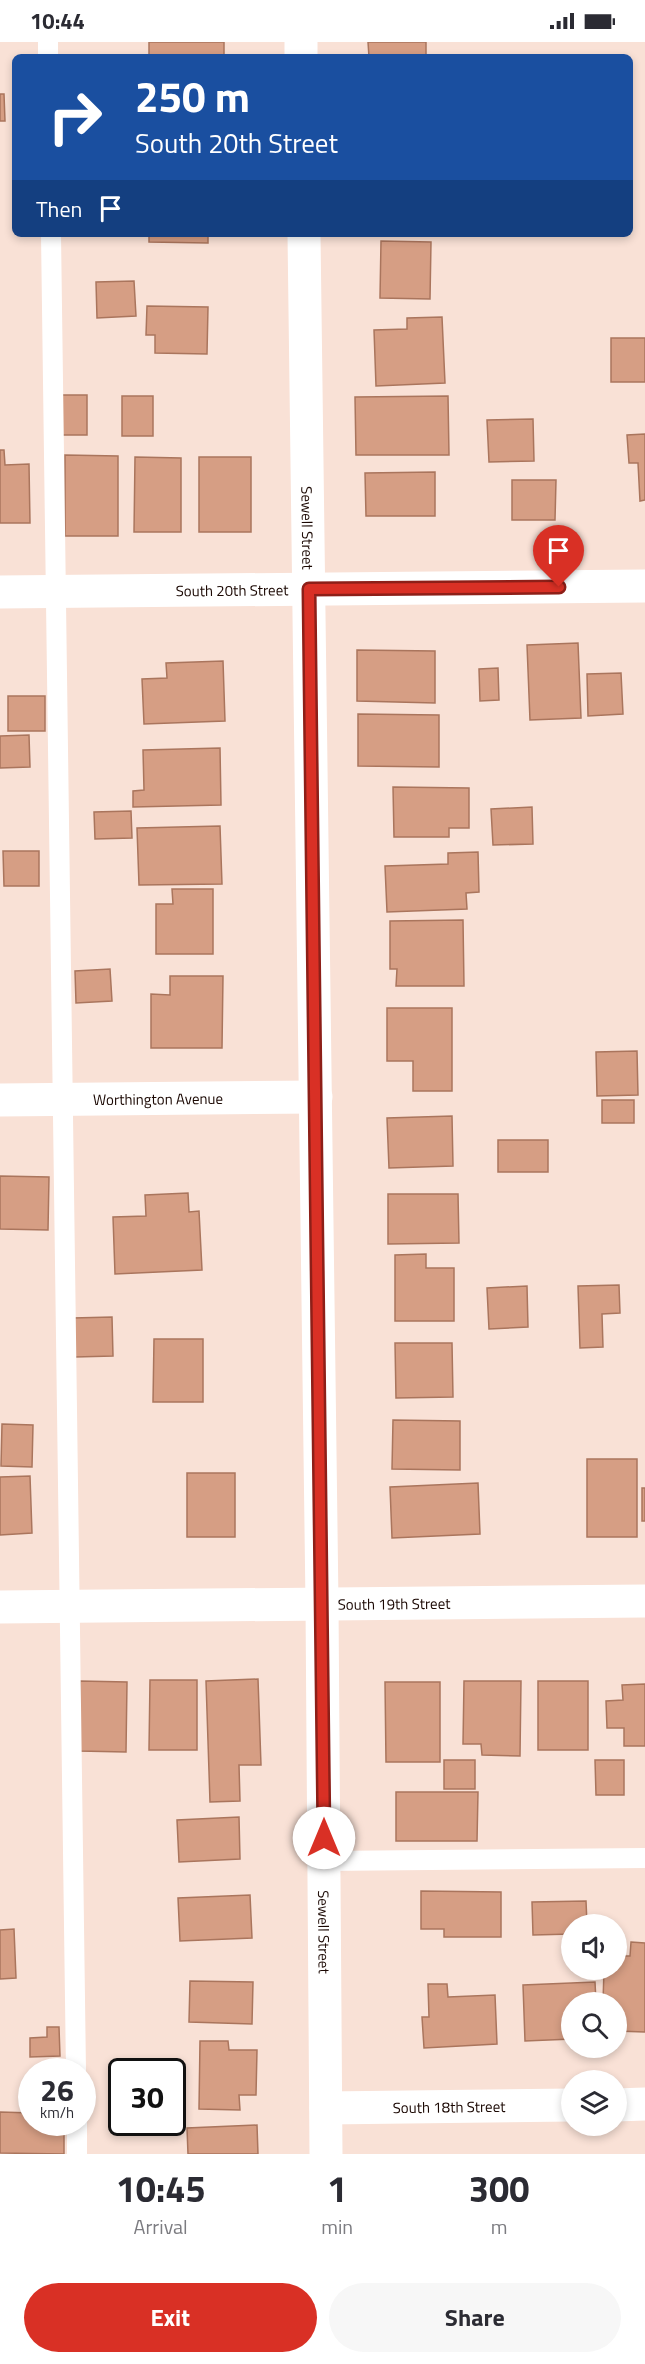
<!DOCTYPE html>
<html lang="en">
<head>
<meta charset="utf-8">
<style>
	:root { --surface:#fff; --page:#f7f7f7; --text:#2b2b33; --muted:#7c7c81; --accent:#d93025 }
	body { margin:0; font-family:"Titillium Web",sans-serif; background:var(--page); color:var(--text); height:100vh; display:flex; flex-direction:column; font-size:22px; white-space:nowrap }
	* { box-sizing:border-box; margin:0 }
	p { font-size:20px; color:var(--muted) }
	.icon { flex:none; width:33px; height:33px; fill:none; stroke:currentColor; stroke-width:2; stroke-linecap:round; stroke-linejoin:round }
	.map { position:relative; height:2112px; overflow:hidden }
	.side { display:flex; flex-direction:column; background:var(--surface); flex:1 }
	.side>* { flex:none }
	.guide { position:absolute; left:12px; top:12px; width:621px; height:183px; border-radius:9px; box-shadow:0 3px 9px #0003; background:#1a4fa0; color:#fff; overflow:hidden }
	.buttons { position:absolute; left:561px; top:1872px; display:grid; gap:12px }
	.buttons a { display:grid; place-items:center; width:66px; height:66px; border-radius:50%; background:var(--surface); box-shadow:0 3px 9px #0003; font-size:30px }
	.speed { position:absolute; left:18px; top:2016px; display:flex; gap:12px; font-size:30px; font-weight:700; text-align:center }
	.speed>* { display:grid; place-content:center; width:78px; height:78px; border-radius:50%; background:var(--surface); box-shadow:0 3px 9px #0003; line-height:1 }
	.speed small { font-size:15px; font-weight:400 }
	.speed .limit { border:3px solid #111; border-radius:9px; background:#fff; color:#111 }
	.pin { position:absolute; display:grid; place-items:center; width:51px; height:51px; color:#fff; margin:-62px -26px; border-radius:50% 50% 50% 0; rotate:-45deg; box-shadow:0 0 6px #0007 }
	.pin .icon { rotate:45deg }
	.me { position:absolute; width:66px; margin:-33px; rotate:0deg; stroke-linejoin:round; filter:drop-shadow(0 0 4px #0008) }
	.turn { display:flex; align-items:center; gap:21px; height:126px; padding:0 24px; font-size:27px }
	.turn .icon { width:78px; height:78px; stroke-width:2.5 }
	.turn b { display:block; font-size:42px; line-height:51px }
	.then { display:flex; align-items:center; height:57px; padding:0 24px; background:#0003; gap:12px; font-size:22px }
	.eta { display:flex; justify-content:space-evenly; align-items:center; height:102px; text-align:center }
	.eta b { font-size:36px; font-weight:700; line-height:42px }
	.action { display:flex; gap:12px; margin-top:auto; padding:12px 24px }
	.action a { flex:1; height:69px; border-radius:36px; background:var(--accent); color:#fff; font-size:24px; font-weight:700; line-height:69px; text-align:center }
	.action a+a { background:var(--page); color:var(--text) }
	.status { display:flex; justify-content:space-between; align-items:center; height:42px; padding:0 30px; background:var(--surface); direction:ltr }
	.status svg { height:16px; fill:currentColor }
	.map>svg:first-child { display:block }
	.building { fill:#d69e84; stroke:#aa755d; stroke-width:1.5 }
	.lines { fill:none; stroke-linecap:round; stroke-linejoin:round }
	.lane { stroke:#fff; stroke-width:20 }
	.street { stroke:#fff; stroke-width:33 }
	.route-casing { stroke:#8d1f18; stroke-width:15 }
	.route { stroke:#d93025; stroke-width:10 }
	.labels { text-anchor:middle; dominant-baseline:central; stroke-width:5; stroke-linejoin:round; paint-order:stroke }
	.street-label { font-size:15px; fill:#1a0702; stroke:#fff }
</style>
</head>
<body>
<div class="status"><b>10:44</b><svg viewBox="0 0 49 12"><path d="M0 12V9h3v3zM5 12V6h3v6zM10 12V3h3v9zM15 12V0h3v12zM26 1h20v11H26zM47 4h2v5h-2z"/></svg></div>
<div class="map">
<svg width="645" height="2112" viewBox="0 0 645 2112">
	<rect width="100%" height="100%" fill="#f9e1d6"/>
	<!-- building -->
	<path class="building" d="M149,0h75v15h-75z
		M368,0h58v15h-57z
		M0,52h4l1,27h-5z
		M149,192h59v9l-59,-1z
		M381,199l50,1 -1,57 -50,-1z
		M134,239l2,35 -39,2 -1,-36z
		M147,264l61,1 -1,47 -52,-1v-18h-9z
		M442,275l3,66 -69,3 -2,-56 33,-1v-11z
		M611,296h34v44h-34z
		M61,353h26v40h-26z
		M122,354h31v40h-31z
		M448,354l1,59h-93l-1,-58z
		M533,377l1,42 -45,1 -2,-42z
		M645,392v66l-5,1 -2,-38h-9l-2,-28z
		M0,408h4l1,15 24,-1 1,59h-30z
		M65,413l53,1v80h-53z
		M135,415l46,1v74h-47z
		M199,415h52v75h-52z
		M435,430v44h-69l-1,-43z
		M512,438h44l-1,40h-43z
		M578,601l3,75 -51,2 -3,-75z
		M357,608l78,1v52l-78,-2z
		M223,619l2,60 -81,3 -2,-45 25,-1 -1,-15z
		M498,626l1,32 -19,1 -1,-32z
		M621,631l2,41 -35,2 -1,-42z
		M8,654h37v35h-37z
		M358,672l81,1v52l-81,-1z
		M29,693l1,32 -30,1v-32z
		M220,706l1,57 -88,2v-16l11,-1 -1,-40z
		M393,745l76,1v40h-20v9h-55z
		M532,765l1,37 -40,1 -2,-36z
		M131,769l1,27 -37,1 -1,-27z
		M220,784l2,58 -83,1 -2,-57z
		M3,809h36v35h-35z
		M478,810l1,40 -13,1 1,16 -80,3 -2,-46 63,-2v-11z
		M172,847h41v65h-57v-50h17z
		M463,878l1,66h-68l1,-17h-7v-48z
		M110,927l2,32 -36,2 -1,-32z
		M170,934h53l-1,72h-71v-54l19,1z
		M387,966h65v83h-39v-30h-26z
		M637,1009l1,44 -41,1 -1,-44z
		M602,1058h32v23h-32z
		M452,1074l1,50 -64,2 -2,-50z
		M498,1098h50v32h-50z
		M0,1134l49,1 -1,53 -48,-1z
		M188,1151l1,19 10,-1 3,59 -87,4 -2,-57 33,-1 -1,-21z
		M388,1152h70l1,49 -71,1z
		M426,1212v14h28v53h-59v-66z
		M619,1243l1,28 -18,1 1,33 -23,1 -2,-62z
		M527,1244l1,41 -39,2 -2,-41z
		M112,1275l1,39 -38,1 -2,-39z
		M154,1297h49v63h-50z
		M395,1301h57l1,54 -57,1z
		M393,1378l67,1v49l-68,-1z
		M2,1382l31,1 -1,42 -31,-1z
		M587,1417h50v78h-50z
		M187,1431h48v64h-48z
		M30,1434l2,57 -32,2v-58z
		M478,1441l2,51 -88,4 -2,-51z
		M642,1446h3v33h-3z
		M258,1637l3,86h-22l1,36 -30,1 -4,-121z
		M150,1638h47v70h-48z
		M80,1639l47,1 -1,70 -47,-1z
		M464,1639h57l-1,75 -38,-1 -1,-11h-18z
		M538,1639h50v69h-50z
		M385,1640h55v80h-54z
		M645,1642v62h-21v-18h-17l-1,-27 17,-1 -1,-15z
		M444,1718h31v29h-31z
		M595,1718h29v35h-28z
		M396,1750h82l-1,49h-81z
		M239,1775l1,42 -61,3 -2,-42z
		M421,1849l80,1v45h-57v-8h-23z
		M250,1853l2,43 -72,3 -2,-43z
		M586,1859l1,23h-15v10l-39,1 -1,-33z
		M14,1887l2,49 -16,1v-49z
		M631,1900l14,1v89l-29,-1v-29h-13l1,-32h12v-14h14z
		M190,1939l63,1 -1,42 -63,-2z
		M595,1940l1,20h-24v37l-47,2 -2,-56z
		M428,1942h19l1,13 47,-2 2,49 -73,4 -2,-31h7z
		M47,1985h12l1,29 -30,1v-19l17,-1z
		M200,1999h28l1,9h28l-1,45h-17l1,15 -41,-1z
		M0,2070l32,1v9h32v32l-64,-1z
		M257,2083l1,29h-70l-1,-26z"/>
	<g class="lines">
		<!-- lane -->
		<path class="lane" d="M48,0v15
			M51,192c11,612 16,1225 25,1838
			M324,1819l321,-3
			M77,2080v32"/>
		<!-- street -->
		<g class="street">
			<path d="M301,0v15"/>
			<path id="s1" d="M304,192l18,1370 4,550"/>
			<path id="s2" d="M0,550l645,-6"/>
			<path id="s3" d="M0,1058l316,-3"/>
			<path id="s4" d="M0,1565l645,-6"/>
			<path d="M616,2063l29,-1"/>
			<path id="s5" d="M326,2066l246,-3"/>
		</g>
	</g>
	<g class="lines">
		<!-- route casing -->
		<g class="route-casing">
			<path id="route" d="M324,1796l-15,-1249 250,-2"/>
		</g>
		<!-- route -->
		<use href="#route" class="route"/>
	</g>
	<g class="labels">
		<!-- street labels -->
		<g class="street-label">
			<text stroke="none"><textPath href="#s1" startOffset="294">Sewell Street</textPath></text>
			<text stroke="none"><textPath href="#s2" startOffset="232">South 20th Street</textPath></text>
			<text stroke="none"><textPath href="#s3" startOffset="158">Worthington Avenue</textPath></text>
			<text stroke="none"><textPath href="#s4" startOffset="394">South 19th Street</textPath></text>
			<text stroke="none"><textPath href="#s1" startOffset="1698">Sewell Street</textPath></text>
			<text stroke="none"><textPath href="#s5" startOffset="123">South 18th Street</textPath></text>
		</g>
	</g>
</svg>
<div class="buttons">
<a><svg class="icon" aria-label="sound" viewBox="0 0 24 24"><path d="M4 9h4l5-4v14l-5-4H4zM17 9q2 3 0 6"/></svg></a>
<a><svg class="icon" aria-label="search" viewBox="0 0 24 24"><circle cx="10" cy="10" r="6"/><path d="M15 15l6 6"/></svg></a>
<a><svg class="icon" aria-label="layers" viewBox="0 0 24 24"><path d="M12 4l9 5-9 5-9-5zM3 14l9 5 9-5"/></svg></a>
</div>
<div class="speed"><div>26<small>km/h</small></div><div class="limit">30</div></div>
<div class="pin" style="left:559px;top:545px;background:#d93025"><svg class="icon" aria-label="arrive" viewBox="0 0 24 24"><path d="M6 21V4h12l-3 4 3 4H6"/></svg></div>
<svg class="me" style="left:324px;top:1796px" viewBox="-20 -20 40 40"><circle r="19" fill="#fff"/><path d="M0-13L10 11 0 6-10 11z" fill="#d93025"/></svg>
<div class="guide">
<div class="turn"><svg class="icon" aria-label="right" viewBox="0 0 24 24"><path d="M7 20v-9h11M14 6l5 5-5 5"/></svg><div><b>250 m</b>South 20th Street</div></div>
<div class="then">Then<svg class="icon" aria-label="arrive" viewBox="0 0 24 24"><path d="M6 21V4h12l-3 4 3 4H6"/></svg></div>
</div>
</div>
<section class="side">
<div class="eta">
<div><b>10:45</b><p>Arrival</p></div>
<div><b>1</b><p>min</p></div>
<div><b>300</b><p>m</p></div>
</div>
<div class="action"><a>Exit</a><a>Share</a></div>
</section>
</body>
</html>
